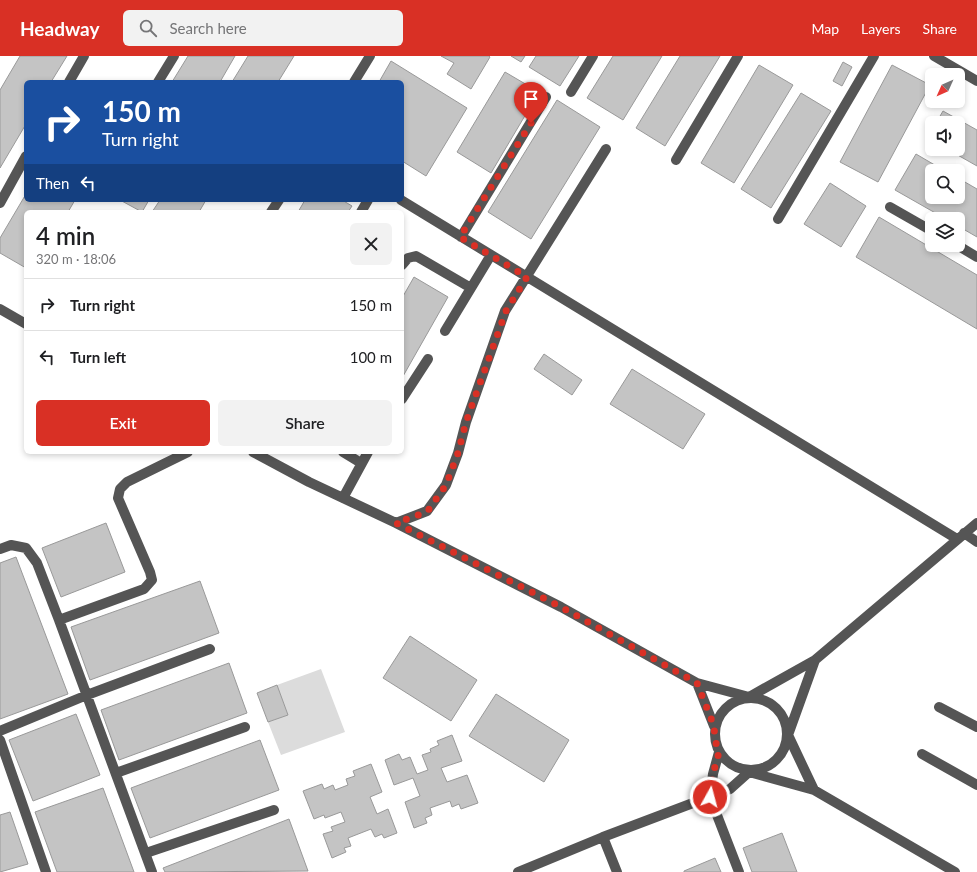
<!DOCTYPE html>
<html lang="en">
<head>
<meta charset="utf-8">
<style>
	:root { --surface:#fff; --page:#f2f2f2; --text:#202124; --muted:#757577; --line:#e0e0e0; --accent:#d93025 }
	body { margin:0; font-family:Lato,sans-serif; background:var(--page); color:var(--text); height:100vh; display:flex; flex-direction:column; font-size:15px; white-space:nowrap }
	* { box-sizing:border-box; margin:0 }
	p { font-size:13px; color:var(--muted) }
	.icon { flex:none; width:22px; height:22px; fill:none; stroke:currentColor; stroke-width:2; stroke-linecap:round; stroke-linejoin:round }
	.map { position:relative; flex:1; overflow:hidden }
	.sheet { position:absolute; left:24px; top:154px; width:380px; height:244px; display:flex; flex-direction:column; background:var(--surface); border-radius:6px; box-shadow:0 2px 6px #0003 }
	.sheet>* { flex:none }
	.banner { position:absolute; left:24px; top:24px; width:380px; height:122px; border-radius:6px; box-shadow:0 2px 6px #0003; background:#1a4fa0; color:#fff; overflow:hidden }
	.needle { width:26px; rotate:225deg }
	.fabs { position:absolute; left:925px; top:12px; display:grid; gap:8px }
	.fabs a { display:grid; place-items:center; width:40px; height:40px; border-radius:6px; background:var(--surface); box-shadow:0 2px 6px #0003; font-size:20px }
	.pin { position:absolute; display:grid; place-items:center; width:34px; height:34px; color:#fff; margin:-41px -17px; border-radius:50% 50% 50% 0; rotate:-45deg; box-shadow:0 0 4px #0007 }
	.pin .icon { rotate:45deg }
	.me { position:absolute; width:44px; margin:-22px; rotate:7deg; stroke-linejoin:round; filter:drop-shadow(0 0 3px #0008) }
	.turn { display:flex; align-items:center; gap:14px; height:84px; padding:0 12px; font-size:18px }
	.turn .icon { width:52px; height:52px; stroke-width:2.5 }
	.turn b { display:block; font-size:28px; line-height:34px }
	.then { display:flex; align-items:center; height:38px; padding:0 12px; background:#0003; gap:8px; font-size:15px }
	.round { display:grid; place-items:center; flex:none; width:42px; height:42px; border-radius:6px; background:var(--page) }
	.head { display:flex; align-items:center; justify-content:space-between; height:68px; padding:0 12px }
	h1 { font-size:24px; font-weight:600; line-height:30px }
	.primary-button { display:flex; gap:8px; margin-top:auto; padding:8px 12px }
	.primary-button a { flex:1; height:46px; border-radius:6px; background:var(--accent); color:#fff; font-size:16px; font-weight:600; line-height:46px; text-align:center }
	.primary-button a+a { background:var(--page); color:var(--text) }
	ul { padding:0; list-style:none }
	li { display:flex; align-items:center; gap:12px; height:52px; padding:0 12px; border-top:1px solid var(--line) }
	li div { flex:1 }
	li b { display:block; font-size:15px }
	li em { font-style:normal }
	header { display:flex; align-items:center; gap:24px; box-sizing:border-box; height:56px; padding:0 20px; background:var(--accent); color:#fff }
	header strong { font-size:19px }
	nav { display:flex; gap:22px; margin-inline-start:auto; font-size:14px }
	.search { width:280px; height:36px; background:var(--page); display:flex; align-items:center; gap:10px; box-sizing:border-box; padding:0 14px; border-radius:6px; color:var(--muted); font-size:15px }
	.map>svg:first-child { display:block }
	.green { fill:#dcdcdc }
	.building { fill:#c4c4c4; stroke:#999 }
	.lines { fill:none; stroke-linecap:round; stroke-linejoin:round }
	.minor { stroke:#555; stroke-width:10 }
	.route { stroke:#d93025; stroke-width:7; stroke-dasharray:0 12.6 }
</style>
</head>
<body>
<header>
<strong>Headway</strong>
<div class="search"><svg class="icon" aria-label="search" viewBox="0 0 24 24"><circle cx="10" cy="10" r="6"/><path d="M15 15l6 6"/></svg>Search here</div>
<nav><a>Map</a><a>Layers</a><a>Share</a></nav>
</header>
<div class="map">
<svg width="977" height="816" viewBox="0 0 977 816">
	<rect width="100%" height="100%" fill="#fff"/>
	<!-- green -->
	<path class="green" d="M321,613l24,63 -64,23 -13,-33 20,-7 -11,-30z"/>
	<!-- building -->
	<path class="building" d="M20,0h47l-16,26h-25v42l-26,44v-78z
		M188,0h47l-15,26h-48z
		M248,0h46l-16,26h-46z
		M441,0h48l1,1 -19,32 -24,-15 7,-11z
		M511,0h14l-4,6z
		M536,0h43l-19,30 -31,-19z
		M613,0h49l-39,64 -36,-22z
		M680,0h40l-55,90 -29,-18z
		M391,5l76,47 -41,68 -24,-15v-79h-23z
		M843,6l9,5 -10,19 -9,-5z
		M759,9l34,20 -59,98 -33,-20z
		M892,9l38,20 -52,97 -38,-20z
		M505,16l34,20 -48,81 -34,-21z
		M801,37l30,18 -60,97 -30,-19z
		M557,44l43,27 -69,112 -43,-27z
		M943,55l34,19v36l-30,-17h11v-26h-22z
		M916,98l29,17h-13v26h26v-19l19,11v48l-19,-11v-7h-12l-51,-29z
		M830,127l36,23 -25,41 -37,-23z
		M26,138v6h49l-7,12h-42v56l-26,-15v-15z
		M120,144h29l-7,12z
		M160,144h46l-7,12h-47z
		M305,144h37l10,6 -4,6h-50z
		M879,161l98,58v54l-121,-72z
		M414,221l34,20 -46,81v-80z
		M544,298l38,26 -10,15 -38,-26z
		M632,313l73,45 -22,35 -73,-45z
		M106,467l19,49 -64,25 -19,-49z
		M16,501l52,137 -68,25v-156z
		M200,525l19,52 -129,47 -19,-53z
		M410,580l67,44 -26,41 -68,-43z
		M229,607l18,50 -128,47 -18,-50z
		M277,629l11,30 -20,7 -11,-29z
		M496,638l73,46 -25,42 -75,-46z
		M76,658l24,61 -67,26 -24,-61z
		M452,679l10,26 -21,7 6,14 20,-7 11,28 -17,6 -2,-5 -7,3 -2,-6 -20,7 2,7 -7,3 2,5 -13,5 -9,-26 15,-6 -7,-18 -19,7 -9,-25 14,-6 3,6 8,-3 7,17 11,-4 -6,-15 9,-3 -1,-3 9,-4 -2,-4z
		M260,684l19,50 -129,48 -19,-50z
		M371,708l11,28 -12,5 7,17 11,-5 9,24 -13,5 -2,-4 -7,3 -4,-8 -23,9 3,8 -7,2 2,4 -14,6 -9,-24 10,-3 -2,-4 14,-5 -4,-10 -16,6 -1,-3 -10,4 -11,-28 19,-7 2,5 9,-4 2,5 13,-5 -2,-6 9,-3 -2,-5z
		M103,732l31,84h-77l-22,-60z
		M10,756l18,52 -28,8v-57z
		M289,763l19,52 -143,1 -2,-4z
		M782,777l15,39h-45l-9,-24z
		M715,802l6,14h-37v-1z"/>
	<g class="lines">
		<!-- minor -->
		<path class="minor" d="M934,0l43,25
			M69,26l15,-26
			M158,26l16,-26
			M354,26l16,-26
			M571,36l22,-36
			M676,104l62,-104
			M401,144l556,339
			M0,147l26,-47
			M890,151l42,24
			M271,156l8,-12
			M361,156l7,-12
			M778,163l96,-163
			M461,181l85,-140
			M957,189l20,12
			M402,209l6,-7 8,-2 55,32
			M0,253l26,15
			M445,275l46,-76
			M402,343l26,-40
			M253,396l56,30 87,41 165,84 136,76 52,14 66,-37 -27,75 26,55 -65,-18 -19,17 -127,48 -85,35
			M343,396l18,11
			M343,442l25,-46
			M396,467l31,-12 19,-26 12,-32 8,-31 39,-111 101,-162
			M964,477l13,9
			M0,493l11,-4 15,3 11,15 22,57 85,-31 8,-9 -2,-8 -32,-74 2,-9 7,-7 61,-30
			M59,564l93,252
			M815,604l162,-137
			M697,627l17,43
			M715 678a36 36 0 1 1 72 0a36 36 0 1 1-72 0Z
			M939,651l38,20
			M0,675l87,-36 123,-46
			M0,684l46,132
			M719,696l-6,22 -3,23 29,75
			M922,698l55,31
			M116,717l129,-46
			M814,734l141,82
			M603,781l14,35
			M146,797l128,-43"/>
	</g>
	<g class="lines">
		<!-- route -->
		<path class="route" d="M531,67l-71,114 67,40 -21,34 -40,111 -8,31 -12,32 -19,27 -31,11 165,84 136,76 17,43 1,14 4,12 -6,22 -3,23"/>
	</g>
</svg>
<div class="fabs">
<a><svg class="needle" viewBox="-14 -14 28 28"><path d="M0-13l5 13h-10z" fill="#e53935"/><path d="M0 13l5-13h-10z" fill="#757577"/></svg></a>
<a><svg class="icon" aria-label="sound" viewBox="0 0 24 24"><path d="M4 9h4l5-4v14l-5-4H4zM17 9q2 3 0 6"/></svg></a>
<a><svg class="icon" aria-label="search" viewBox="0 0 24 24"><circle cx="10" cy="10" r="6"/><path d="M15 15l6 6"/></svg></a>
<a><svg class="icon" aria-label="layers" viewBox="0 0 24 24"><path d="M12 4l9 5-9 5-9-5zM3 14l9 5 9-5"/></svg></a>
</div>
<div class="pin" style="left:531px;top:67px;background:#d93025"><svg class="icon" aria-label="arrive" viewBox="0 0 24 24"><path d="M6 21V4h12l-3 4 3 4H6"/></svg></div>
<svg class="me" style="left:710px;top:741px" viewBox="-20 -20 40 40"><circle r="17" fill="#d93025" stroke="#fff" stroke-width="3"/><path d="M0-11L8 9 0 5-8 9z" fill="#fff"/></svg>
<div class="banner">
<div class="turn"><svg class="icon" aria-label="right" viewBox="0 0 24 24"><path d="M7 20v-9h11M14 6l5 5-5 5"/></svg><div><b>150 m</b>Turn right</div></div>
<div class="then">Then<svg class="icon" aria-label="left" viewBox="0 0 24 24"><path d="M17 20v-9H6M10 6l-5 5 5 5"/></svg></div>
</div>
<section class="sheet">
<div class="head"><div><h1>4 min</h1><p>320 m · 18:06</p></div><a class="round"><svg class="icon" aria-label="close" viewBox="0 0 24 24"><path d="M6 6l12 12M18 6L6 18"/></svg></a></div>
<ul>
<li><svg class="icon" aria-label="right" viewBox="0 0 24 24"><path d="M7 20v-9h11M14 6l5 5-5 5"/></svg><div><b>Turn right</b></div><em>150 m</em></li>
<li><svg class="icon" aria-label="left" viewBox="0 0 24 24"><path d="M17 20v-9H6M10 6l-5 5 5 5"/></svg><div><b>Turn left</b></div><em>100 m</em></li>
</ul>
<div class="primary-button"><a>Exit</a><a>Share</a></div>
</section>
</div>
</body>
</html>
